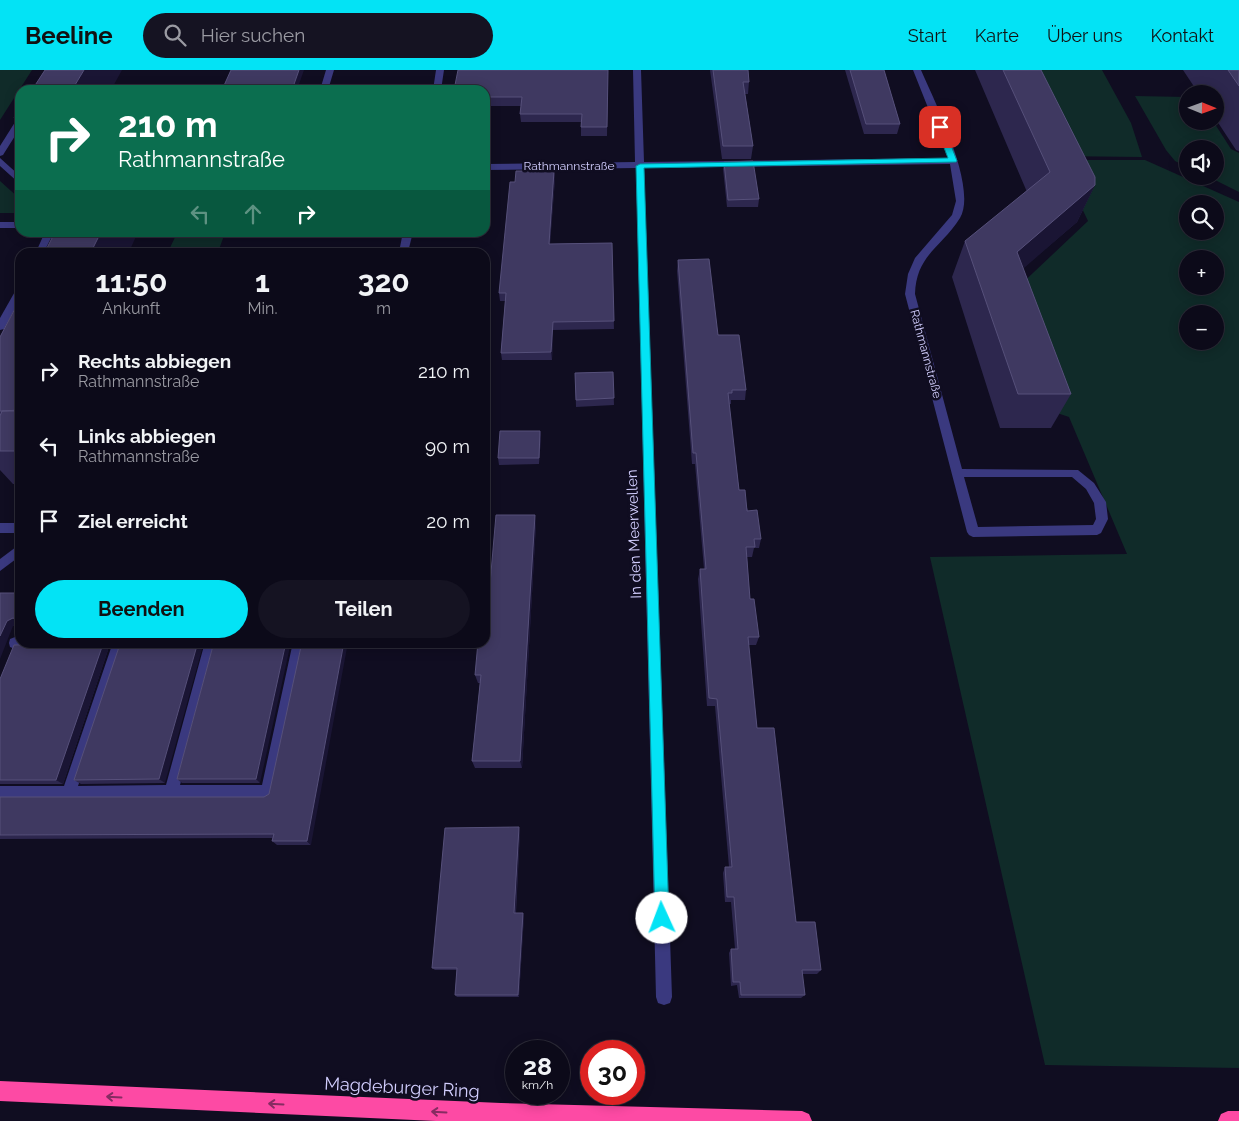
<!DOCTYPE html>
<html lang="de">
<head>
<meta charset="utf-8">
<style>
	:root { --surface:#0c0a19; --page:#151322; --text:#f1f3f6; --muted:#9a9aa2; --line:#2c2b38; --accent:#03e3f5 }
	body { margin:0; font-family:Raleway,sans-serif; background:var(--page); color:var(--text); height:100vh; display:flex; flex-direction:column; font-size:19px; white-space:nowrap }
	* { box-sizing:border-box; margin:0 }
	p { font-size:16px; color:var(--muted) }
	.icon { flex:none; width:28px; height:28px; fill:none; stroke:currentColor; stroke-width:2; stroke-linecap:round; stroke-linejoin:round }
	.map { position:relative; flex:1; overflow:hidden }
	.drawer { position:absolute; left:15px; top:178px; width:475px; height:400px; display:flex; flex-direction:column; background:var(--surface); border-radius:15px; box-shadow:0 2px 12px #0003,0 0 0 1px var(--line) }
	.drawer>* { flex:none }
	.guide { position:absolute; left:15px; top:15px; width:475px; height:152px; border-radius:15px; box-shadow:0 2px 12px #0003,0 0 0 1px var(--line); background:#0b6e4f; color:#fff; overflow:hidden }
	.needle { width:32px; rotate:91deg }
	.buttons { position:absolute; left:1179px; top:15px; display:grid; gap:10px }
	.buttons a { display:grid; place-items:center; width:45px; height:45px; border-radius:50%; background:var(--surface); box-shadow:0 2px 12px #0003,0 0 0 1px var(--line); font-size:25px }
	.speed { position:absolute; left:505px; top:970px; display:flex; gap:10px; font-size:25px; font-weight:700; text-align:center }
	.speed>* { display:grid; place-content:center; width:65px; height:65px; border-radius:50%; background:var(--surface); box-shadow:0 2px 12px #0003,0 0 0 1px var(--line); line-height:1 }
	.speed small { font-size:12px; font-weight:400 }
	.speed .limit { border:8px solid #d22; background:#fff; color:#111 }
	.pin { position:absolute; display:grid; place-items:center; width:42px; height:42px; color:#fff; margin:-21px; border-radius:10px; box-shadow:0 2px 8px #0006 }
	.me { position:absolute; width:55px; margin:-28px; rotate:358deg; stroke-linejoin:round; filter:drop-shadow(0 0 4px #0008) }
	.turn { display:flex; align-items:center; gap:18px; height:105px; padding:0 20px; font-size:22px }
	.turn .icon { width:65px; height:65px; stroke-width:2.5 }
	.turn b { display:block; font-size:35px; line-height:42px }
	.lanes { display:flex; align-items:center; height:48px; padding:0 20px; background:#0003; justify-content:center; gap:25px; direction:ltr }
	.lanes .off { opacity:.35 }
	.eta { display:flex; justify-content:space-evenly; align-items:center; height:85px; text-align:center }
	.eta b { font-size:30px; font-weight:700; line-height:35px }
	.primary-button { display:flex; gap:10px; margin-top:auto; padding:10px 20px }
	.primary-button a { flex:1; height:58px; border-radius:30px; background:var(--accent); color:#111; font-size:20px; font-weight:700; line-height:58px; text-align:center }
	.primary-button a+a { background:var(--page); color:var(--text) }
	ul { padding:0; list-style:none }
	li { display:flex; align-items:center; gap:15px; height:75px; padding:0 20px }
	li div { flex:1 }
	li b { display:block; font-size:19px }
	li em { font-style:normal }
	header { display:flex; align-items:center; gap:30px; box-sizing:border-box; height:70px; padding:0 25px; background:var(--accent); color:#111 }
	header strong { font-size:24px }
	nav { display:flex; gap:28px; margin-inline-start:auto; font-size:18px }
	.search { width:350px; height:45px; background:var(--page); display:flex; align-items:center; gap:12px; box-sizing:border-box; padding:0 18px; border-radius:28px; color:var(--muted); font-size:19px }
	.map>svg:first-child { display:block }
	.green { fill:#102b29; fill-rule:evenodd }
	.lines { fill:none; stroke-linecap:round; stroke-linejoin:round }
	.minor { fill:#3a397f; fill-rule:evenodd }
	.highway { fill:#fd4aa4; fill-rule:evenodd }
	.wall { fill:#2d274e }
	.shaded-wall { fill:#1a1534 }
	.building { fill:#3f3961; stroke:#56507a }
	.oneway { stroke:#862c62 }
	.route { fill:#03e3f5; stroke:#02949f }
	.labels { text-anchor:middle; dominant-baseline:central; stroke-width:5; stroke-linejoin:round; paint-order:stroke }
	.far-street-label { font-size:12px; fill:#d2cefe; stroke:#100d21 }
	.street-label { font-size:15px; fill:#d2cefe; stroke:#100d21 }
	.near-street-label { font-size:18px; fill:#d2cefe; stroke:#100d21 }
</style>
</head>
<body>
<header>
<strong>Beeline</strong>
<div class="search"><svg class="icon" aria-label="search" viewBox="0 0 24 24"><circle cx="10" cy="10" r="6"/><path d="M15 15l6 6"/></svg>Hier suchen</div>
<nav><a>Start</a><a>Karte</a><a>Über uns</a><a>Kontakt</a></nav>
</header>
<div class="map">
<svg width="1239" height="1051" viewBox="0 0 1239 1051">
	<rect width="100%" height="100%" fill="#100d21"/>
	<!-- green -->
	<path class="green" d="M0,0h32l-32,50z
		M1014,0h88l29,53 11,34 -88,-1z
		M1135,26l52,1 1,24h25l18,28 8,4v39l-32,-16h8v-27h-27l-1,18 -12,-6 -9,-11z
		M1059,90h86l94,42v866l-194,-3 -115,-508 197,-3 -58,-137 -12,-4 -42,-123 73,-69zM1188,134h27v27h-27zM1188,189h27v27h-27zM1188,244h27v27h-27z
		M0,111l20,18v14h-20z
		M177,163v-1l48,1 -7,19h-50z"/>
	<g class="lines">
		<!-- minor -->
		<path class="minor" d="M326,0h8l-6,20h-8z
			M436,0h8l-3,20h-8z
			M633,0h8l3,92 304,-4 -35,-88h8c13,30 57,118 39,148 -18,29 -44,37 -45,76l47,175 116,1 16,13 12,19 2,17 -7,14 -4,2 -124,2 -4,-2 -2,-3 -62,-238 3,-20 7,-16 37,-43 4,-14 -6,-37 -306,4 28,829 -2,6 -6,2 -6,-2 -2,-6 -20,-829 -151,2v-6l150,-2zM964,407h108l14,12 8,14 2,16 -3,6 -115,2z
			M17,49h3v9l-17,27 -3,1v-10z
			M0,88l20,18v8l-20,-18z
			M0,152h20v6h-20z
			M45,162h9l-10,20h-8z
			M403,162h10l-5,20h-9z
			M20,217v12l-16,30 -4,1v-12l17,-30z
			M0,453h20v10h-20z
			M20,474v12l-20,15v-12z
			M15,567h5v5h127l-1,4 -22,2 -46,138 88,-1 39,-143h13l-38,143h82l31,-143h13l-33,155 -5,2 -268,1v-14h64l47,-138 -96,1 -5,-2 -1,-4 1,-4z"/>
		<!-- highway -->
		<path class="highway" d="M0,1011l501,22 301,8 7,3 3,7h-376l-436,-20z
			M1228,1041h11v10h-21l3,-7z"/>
	</g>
	<!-- wall -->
	<path class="wall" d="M608,0l-1,66h-26v-14h-60l-1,-8 1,-8h-36v-16z
		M710,0h38l1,12 -1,12h-3l8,52 -2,13h-29z
		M845,0h39l16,54 -3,10h-33z
		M975,0h66l54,115 -18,37 -54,46 48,126 -20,34h-51l-48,-151 13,-36 62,-49z
		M1183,0h56v81l-3,-1 -21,-32v-24h-16z
		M20,39v19l-6,-10z
		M724,92l35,37 -1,8h-31l-4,-38z
		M554,101l1,8 -5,65 62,-1 2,86 -61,1 -1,30h-50l-1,-7 4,-52h-5l-1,-8 16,-111z
		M678,190l40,75 28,55 -1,10h-14v4h-2l10,86 22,49 -2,9h-5l-2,9h-5l3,42 9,38 -3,8h-8l9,83 39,194 25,48 -4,4h-15l3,21 -4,3h-62l-2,-13 -6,1 -2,-33 2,-4h4l-4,-47h-6l-2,-29 2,-6h4l-14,-161h-8l-9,-127 2,-10h4l-9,-105h-3l-15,-193z
		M20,229v185h-7l-13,-14v-133z
		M613,302l1,33 -38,2 -1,-34z
		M540,361l1,6 -2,27 -40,1 -1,-7z
		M536,454l-14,244h-47l-3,-7 8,-78h-2l-3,-8 13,-68z
		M20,523v46l-5,-5v-9l-2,1z
		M139,572l26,141 -84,1 -7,-4z
		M214,572l46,141h-78l-5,-4z
		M103,574l5,6 -45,134h-63v-105z
		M0,727h264l47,48h-34l-5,-4 1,-3 -273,1z
		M520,761l-4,82 8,3 -5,81h-62l-2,-2 2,-25h-22l-3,-2z"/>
	<!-- shaded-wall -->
	<path class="shaded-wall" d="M84,0h38l-11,20h-39z
		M299,0h5l-7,20h-5z
		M554,101l1,8 -6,73v-8z
		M1095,115l-18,37 -76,66 16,-36z
		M101,162h37l-9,20h-38z
		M553,252v8l-1,30 -1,-8z
		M20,331v15l-5,-5z
		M540,361l1,6 -2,27v-6z
		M535,445l1,9 -14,244 -2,-7z
		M13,548l6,5 -6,3 -13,33v-23l7,-15z
		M198,572h6l-39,141 -6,-4z
		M286,572h5l-31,141 -4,-4z
		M344,572h4l-37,203 -4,-4z
		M103,574l5,6 -45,134 -7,-4z
		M519,757l1,4 -5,85 -1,-3z
		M523,843l1,3 -5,81 -1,-2z"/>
	<!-- building -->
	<path class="building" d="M45,0h39l-12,20h-40z
		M231,0h68l-7,20h-70z
		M458,0h150l-1,57h-26l1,-13h-62l2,-17h-37v-7h-31z
		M713,0h35l1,12h-6l10,64h-30z
		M850,0h34l16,54h-34z
		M1003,0h38l54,107v8l-78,67 54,142h-53l-53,-153 85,-69z
		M1228,0h11v16z
		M20,39v14l-6,-5z
		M753,91l6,38 -31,1 -4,-38z
		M516,101h38l-5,73 63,-1 2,78 -61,1 -2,30 -50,1 5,-60h-7l11,-111h5z
		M55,162h46l-10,20h-46z
		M709,189l9,76h21l7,55h-14v3h-4l11,97h6l2,21 10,-1 4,29h-7l1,8h-9l4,52h4l5,38h-11l9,91h17l22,194h19l6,48h-19l3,25h-64l-1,-13h-7l-2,-33h7l-4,-52h-7l-2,-30h7l-15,-168 -8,-1 -9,-129h6l-10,-116h-3l-15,-193z
		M20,229v102l-5,10h-15v-74z
		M613,302l1,26 -38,2 -1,-27z
		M20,340v41h-20v-35l2,-5z
		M500,361h40l-1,27h-41z
		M496,445h39l-15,246h-48l9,-86h-6l3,-33h7v-35h3z
		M0,523h20v42l-5,-1v-15l-2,-1 -6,3 -7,15z
		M139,572h59l-39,137 -85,1 46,-136z
		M214,572h72l-30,137h-79z
		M302,572h42l-37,199h-35l2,-7 -274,1v-38h264l5,-3z
		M103,574l-47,136h-56v-101l14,-34z
		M519,757l-5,86h9l-5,82h-63l2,-27h-25l13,-140z"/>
	<!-- one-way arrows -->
	<defs><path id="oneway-shaft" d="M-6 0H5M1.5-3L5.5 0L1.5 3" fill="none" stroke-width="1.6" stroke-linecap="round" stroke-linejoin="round" transform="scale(1.25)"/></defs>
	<g class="oneway">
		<use href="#oneway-shaft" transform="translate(114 1027) rotate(-177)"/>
		<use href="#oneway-shaft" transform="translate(276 1034) rotate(-177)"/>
		<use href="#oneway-shaft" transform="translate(439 1042) rotate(-177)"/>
	</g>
	<!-- route -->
	<path class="route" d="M937,55l7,2 13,34 -1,1 -312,6 25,750 -2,5 -5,2 -5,-2 -2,-5 -19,-752 4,-2 308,-6 -12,-31z"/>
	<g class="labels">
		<!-- far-street labels -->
		<g class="far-street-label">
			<text x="569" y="96">Rathmannstraße</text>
			<text transform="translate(926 284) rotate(75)">Rathmannstraße</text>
		</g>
		<!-- street labels -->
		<g class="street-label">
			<text transform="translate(634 464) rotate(-92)">In den Meerwellen</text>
		</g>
		<!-- near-street labels -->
		<g class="near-street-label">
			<text transform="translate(402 1017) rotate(3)">Magdeburger Ring</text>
		</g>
	</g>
</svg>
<div class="buttons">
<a><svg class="needle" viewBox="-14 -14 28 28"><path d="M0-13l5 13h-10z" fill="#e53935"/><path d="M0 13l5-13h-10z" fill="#9a9aa2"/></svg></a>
<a><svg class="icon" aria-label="sound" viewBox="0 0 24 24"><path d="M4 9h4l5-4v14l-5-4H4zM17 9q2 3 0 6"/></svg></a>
<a><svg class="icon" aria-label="search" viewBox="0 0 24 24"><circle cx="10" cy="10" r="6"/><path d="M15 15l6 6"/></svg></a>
<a>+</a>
<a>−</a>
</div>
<div class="speed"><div>28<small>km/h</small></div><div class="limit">30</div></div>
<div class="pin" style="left:940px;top:57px;background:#d93025"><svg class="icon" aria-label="arrive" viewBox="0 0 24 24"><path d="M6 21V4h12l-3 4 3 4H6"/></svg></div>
<svg class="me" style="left:662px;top:848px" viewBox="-20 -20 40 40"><circle r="19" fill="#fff"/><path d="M0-13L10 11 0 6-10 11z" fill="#03e3f5"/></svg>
<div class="guide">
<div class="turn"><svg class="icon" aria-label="right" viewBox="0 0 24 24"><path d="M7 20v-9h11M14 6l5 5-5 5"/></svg><div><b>210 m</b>Rathmannstraße</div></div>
<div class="lanes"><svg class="icon off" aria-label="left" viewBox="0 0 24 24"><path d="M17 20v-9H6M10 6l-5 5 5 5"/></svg><svg class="icon off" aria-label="ahead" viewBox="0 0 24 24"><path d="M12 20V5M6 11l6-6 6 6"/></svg><svg class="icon" aria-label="right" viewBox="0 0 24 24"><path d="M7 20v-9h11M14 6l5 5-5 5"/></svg></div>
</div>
<section class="drawer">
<div class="eta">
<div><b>11:50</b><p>Ankunft</p></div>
<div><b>1</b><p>Min.</p></div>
<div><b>320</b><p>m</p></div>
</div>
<ul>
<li><svg class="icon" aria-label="right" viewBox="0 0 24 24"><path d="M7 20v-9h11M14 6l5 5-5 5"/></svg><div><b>Rechts abbiegen</b><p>Rathmannstraße</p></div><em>210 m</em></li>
<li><svg class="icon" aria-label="left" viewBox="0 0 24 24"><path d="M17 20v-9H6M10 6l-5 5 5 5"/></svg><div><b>Links abbiegen</b><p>Rathmannstraße</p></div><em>90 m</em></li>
<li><svg class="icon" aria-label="arrive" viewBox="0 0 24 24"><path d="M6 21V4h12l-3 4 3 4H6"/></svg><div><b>Ziel erreicht</b></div><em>20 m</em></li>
</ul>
<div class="primary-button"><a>Beenden</a><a>Teilen</a></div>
</section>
</div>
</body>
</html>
